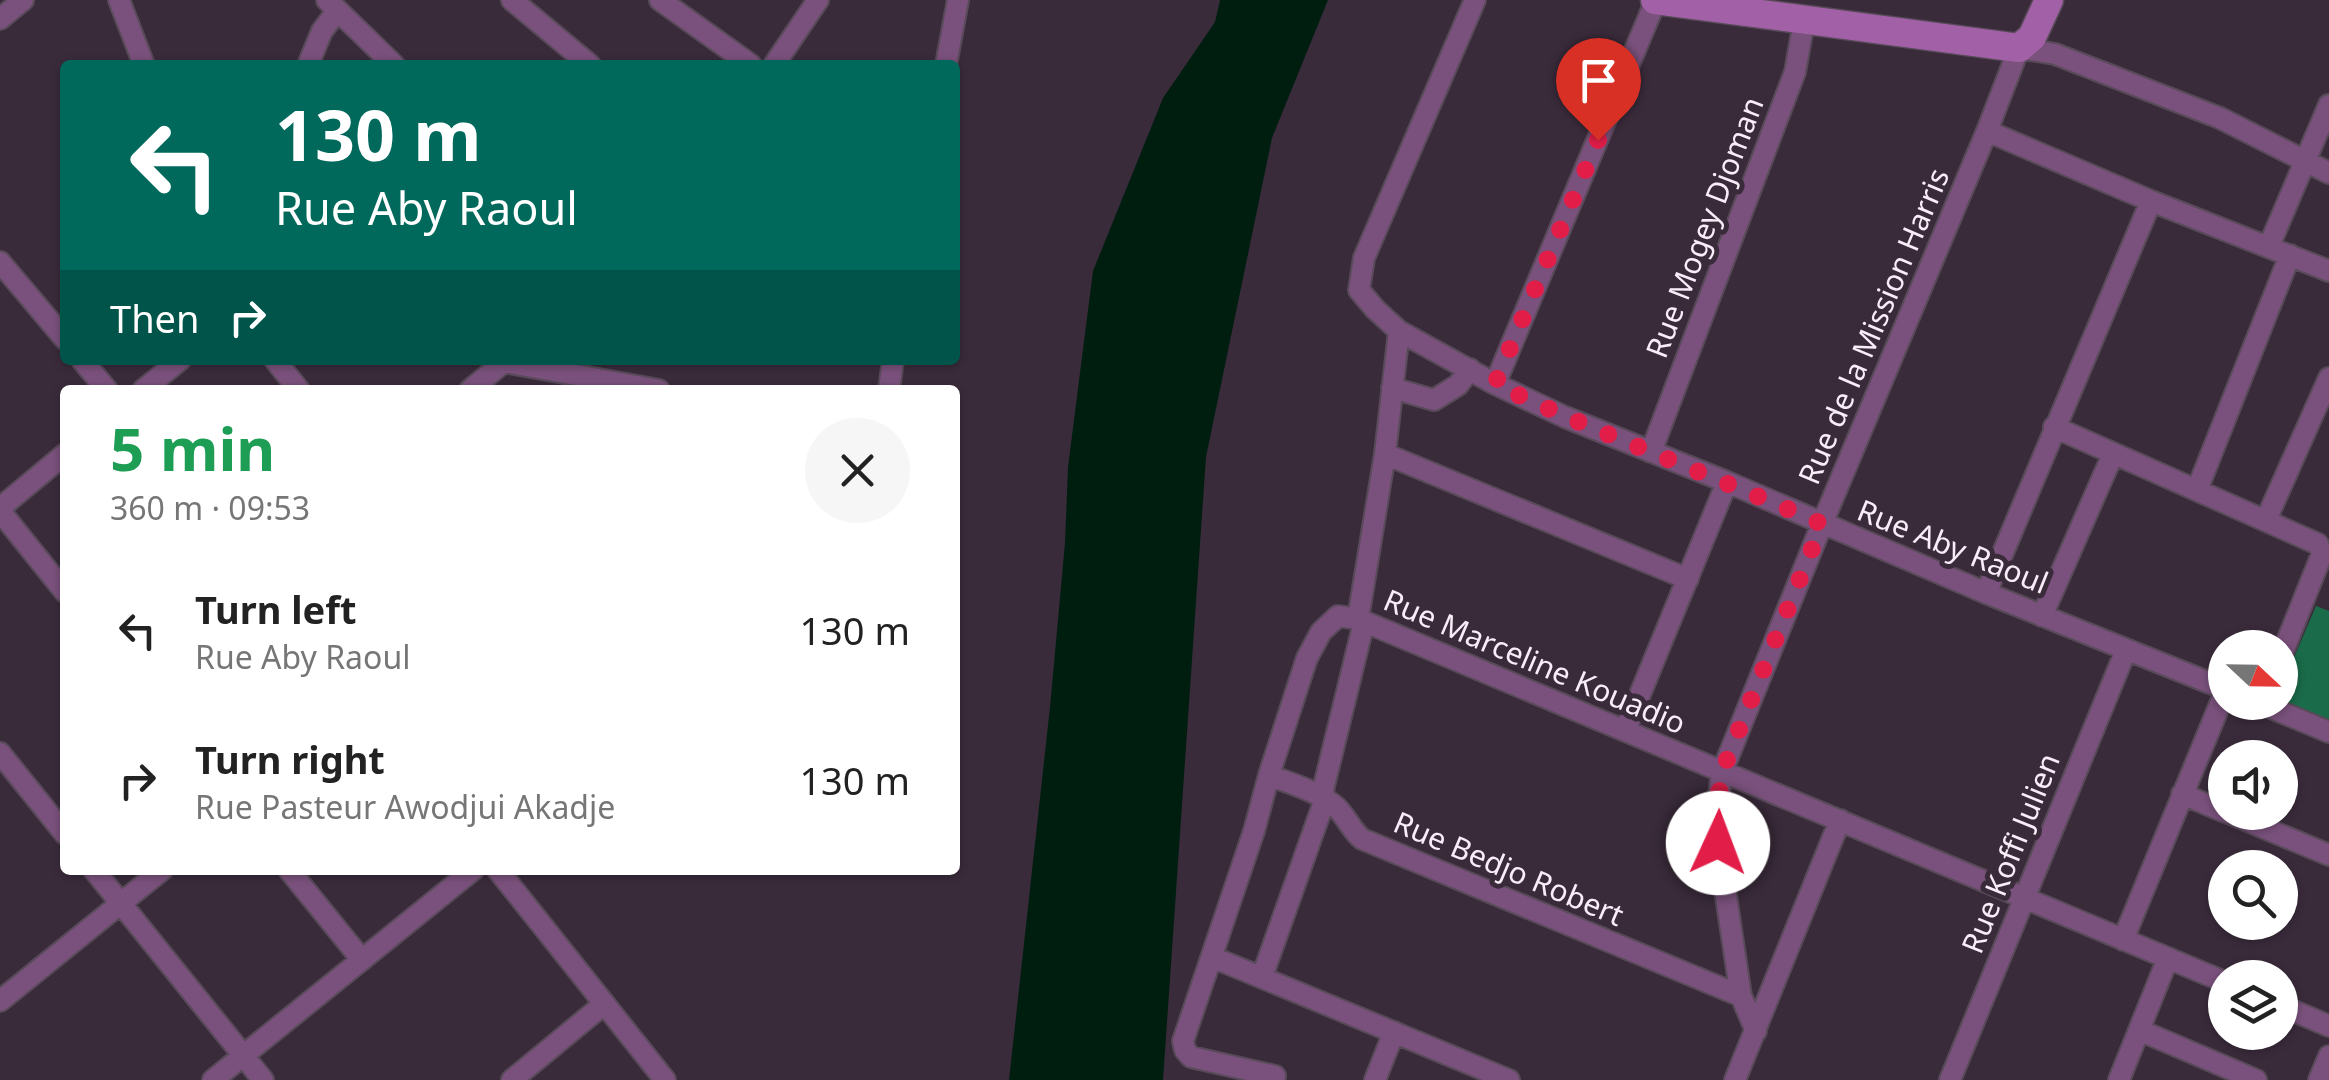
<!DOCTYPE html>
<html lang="en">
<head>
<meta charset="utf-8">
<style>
	:root { --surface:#fff; --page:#f6f6f6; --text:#222; --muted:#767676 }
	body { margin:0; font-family:"Noto Sans",sans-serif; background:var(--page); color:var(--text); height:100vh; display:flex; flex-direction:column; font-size:38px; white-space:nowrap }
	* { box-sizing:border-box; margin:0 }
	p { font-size:32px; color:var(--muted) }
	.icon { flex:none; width:55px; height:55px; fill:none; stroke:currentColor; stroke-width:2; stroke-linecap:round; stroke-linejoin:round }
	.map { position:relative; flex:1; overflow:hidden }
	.side { position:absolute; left:60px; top:385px; width:900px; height:490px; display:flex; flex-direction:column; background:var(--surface); border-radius:10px; box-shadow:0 2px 8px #0004 }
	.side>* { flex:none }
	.banner { position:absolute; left:60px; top:60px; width:900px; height:305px; border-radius:10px; box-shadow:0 2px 8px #0004; background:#00695c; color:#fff; overflow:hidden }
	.needle { width:65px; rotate:112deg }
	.tools { position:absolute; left:2208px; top:630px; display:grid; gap:20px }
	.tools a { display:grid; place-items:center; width:90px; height:90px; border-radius:50%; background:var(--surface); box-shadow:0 2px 8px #0004; font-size:50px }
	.pin { position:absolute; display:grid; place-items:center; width:85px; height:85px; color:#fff; margin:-102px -42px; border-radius:50% 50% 50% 0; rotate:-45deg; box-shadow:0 0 10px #0007 }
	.pin .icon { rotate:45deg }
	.me { position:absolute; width:110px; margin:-55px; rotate:2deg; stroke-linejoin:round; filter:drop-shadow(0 0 8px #0008) }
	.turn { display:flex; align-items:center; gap:35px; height:210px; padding:0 50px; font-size:45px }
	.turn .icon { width:130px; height:130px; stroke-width:2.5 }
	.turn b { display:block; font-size:70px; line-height:85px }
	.then { display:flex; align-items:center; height:95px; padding:0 50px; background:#0003; gap:20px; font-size:38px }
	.round { display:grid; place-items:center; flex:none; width:105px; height:105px; border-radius:52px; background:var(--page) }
	.summary { display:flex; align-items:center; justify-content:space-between; height:170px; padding:0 50px }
	h1 { font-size:60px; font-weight:700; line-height:75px; color:#1e9e55 }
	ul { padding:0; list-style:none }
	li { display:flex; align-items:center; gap:30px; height:150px; padding:0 50px }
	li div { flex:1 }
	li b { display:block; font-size:38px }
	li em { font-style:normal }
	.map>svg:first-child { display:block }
	.green { fill:#1a6b49 }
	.water { fill:#001e10 }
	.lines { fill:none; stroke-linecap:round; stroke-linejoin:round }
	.street-casing { stroke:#584a59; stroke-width:24 }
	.secondary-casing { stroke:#584a59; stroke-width:31 }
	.street { stroke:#7a517c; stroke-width:20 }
	.secondary { stroke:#a261a6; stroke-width:28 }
	.route { stroke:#e11d48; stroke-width:18; stroke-dasharray:0 32.4 }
	.labels { text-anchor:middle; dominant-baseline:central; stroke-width:10; stroke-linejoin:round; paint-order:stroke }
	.street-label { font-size:30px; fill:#f8edf8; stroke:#3a2b3b }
</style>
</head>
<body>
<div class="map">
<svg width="2329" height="1080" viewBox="0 0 2329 1080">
	<rect width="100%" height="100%" fill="#3a2b3b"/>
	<!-- green -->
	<path class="green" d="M2316,606l13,5v115l-49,-24v-12z"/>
	<!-- water -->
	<path class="water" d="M1220,0h108l-56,138 -66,319 -43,623h-154l41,-373 15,-164 3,-76 25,-196 70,-173 52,-76z"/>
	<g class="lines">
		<!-- street casing -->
		<g class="street-casing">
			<path id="street" d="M119,0l25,65
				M327,0l67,65
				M512,0l78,65
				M660,0l91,65
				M1475,0l-111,258 -5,32 16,19 24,22 96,53 70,33 162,65 259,111 239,96
				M0,19l23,-19
				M308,65l14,-34 15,-20
				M774,65l44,-65
				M946,65l12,-65
				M1987,131l164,70 178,70
				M2269,246l60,-141
				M0,262l65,77
				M82,360l25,30
				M275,360l24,30
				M493,360l166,30
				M1495,384l161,-384
				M1392,388l42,12 24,-15 12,-16
				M143,390l37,-30
				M470,390l34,-28
				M889,390l4,-30
				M2054,427l264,117 4,10 -42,105
				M1651,452l144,-380 9,-51
				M1385,454l303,125
				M2197,490l93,-235
				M0,508l65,-54
				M0,511l65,81
				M2266,520l63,-142
				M1986,593l165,-392
				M2042,616l71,-162
				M1358,619l27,-165 14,-123
				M2257,702l72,30
				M1625,731l102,-249
				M0,753l65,81
				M1269,775c22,9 49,16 67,32 10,9 15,23 26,32l379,157
				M2182,794l43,18
				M2226,812l103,43
				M94,870l169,210
				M289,870l73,90
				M498,870l167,210
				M2123,940l102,-248
				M1212,957l297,123
				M1262,977l63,-178 -2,-9 41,-168
				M0,1001l162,-131
				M2280,1005l49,21
				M2139,1030l117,50
				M1756,1031l-15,-35 -23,-153 -1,-33 5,-38 100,-248 165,-393 32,-83 36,6 165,64 109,55
				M1275,1076l-84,-19 -6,-7 -2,-9 71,-210 15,-56 38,-117 14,-26 17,-16 20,3 867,363
				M213,1080l260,-210
				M512,1080l92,-76
				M1375,1080l19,-48
				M1735,1080l105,-260
				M1950,1080l176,-430
				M2119,1080l49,-122
				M2319,1080l10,-24"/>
		</g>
		<!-- secondary casing -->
		<g class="secondary-casing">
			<path id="secondary" d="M1655,0l364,48 13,-11 17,-37"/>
		</g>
		<!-- street -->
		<use href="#street" class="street"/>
		<!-- secondary -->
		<use href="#secondary" class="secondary"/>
	</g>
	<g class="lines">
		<!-- route -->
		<path class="route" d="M1598,140l-103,244c107,51 219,92 327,140l-100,248 -5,38 1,33"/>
	</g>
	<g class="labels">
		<!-- street labels -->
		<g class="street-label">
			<text transform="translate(1704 227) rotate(-69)">Rue Mogey Djoman</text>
			<text transform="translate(1873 326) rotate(-67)">Rue de la Mission Harris</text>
			<text transform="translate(1953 546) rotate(22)">Rue Aby Raoul</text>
			<text transform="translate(1535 661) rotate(23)">Rue Marceline Kouadio</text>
			<text transform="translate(2010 853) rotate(-68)">Rue Koffi Julien</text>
			<text transform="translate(1509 868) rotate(23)">Rue Bedjo Robert</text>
		</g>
	</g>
</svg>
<div class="tools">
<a><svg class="needle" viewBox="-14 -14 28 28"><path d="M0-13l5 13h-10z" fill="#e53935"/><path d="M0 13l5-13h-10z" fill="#767676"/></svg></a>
<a><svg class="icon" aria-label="sound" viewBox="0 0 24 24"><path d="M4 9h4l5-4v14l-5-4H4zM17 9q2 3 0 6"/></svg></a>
<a><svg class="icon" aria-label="search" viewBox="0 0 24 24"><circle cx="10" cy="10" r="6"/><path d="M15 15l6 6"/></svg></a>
<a><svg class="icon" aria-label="layers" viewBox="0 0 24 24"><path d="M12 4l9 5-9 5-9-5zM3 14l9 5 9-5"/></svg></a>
</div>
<div class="pin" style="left:1598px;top:140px;background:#d93025"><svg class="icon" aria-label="arrive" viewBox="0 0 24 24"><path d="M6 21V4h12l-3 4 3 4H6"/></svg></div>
<svg class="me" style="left:1718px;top:843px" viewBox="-20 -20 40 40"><circle r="19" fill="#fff"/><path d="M0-13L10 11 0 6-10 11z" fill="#e11d48"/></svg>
<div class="banner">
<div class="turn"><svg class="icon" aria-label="left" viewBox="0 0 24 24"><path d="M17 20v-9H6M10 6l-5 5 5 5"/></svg><div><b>130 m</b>Rue Aby Raoul</div></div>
<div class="then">Then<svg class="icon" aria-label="right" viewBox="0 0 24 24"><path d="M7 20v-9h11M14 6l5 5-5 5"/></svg></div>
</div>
<section class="side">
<div class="summary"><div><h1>5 min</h1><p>360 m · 09:53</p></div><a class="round"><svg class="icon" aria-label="close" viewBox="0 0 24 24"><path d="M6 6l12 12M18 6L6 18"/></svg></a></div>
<ul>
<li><svg class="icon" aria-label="left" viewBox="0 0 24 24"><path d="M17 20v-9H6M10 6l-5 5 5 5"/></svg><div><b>Turn left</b><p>Rue Aby Raoul</p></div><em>130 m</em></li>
<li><svg class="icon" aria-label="right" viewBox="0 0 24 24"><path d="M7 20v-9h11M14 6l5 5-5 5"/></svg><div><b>Turn right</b><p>Rue Pasteur Awodjui Akadje</p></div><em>130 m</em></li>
</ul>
</section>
</div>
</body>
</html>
